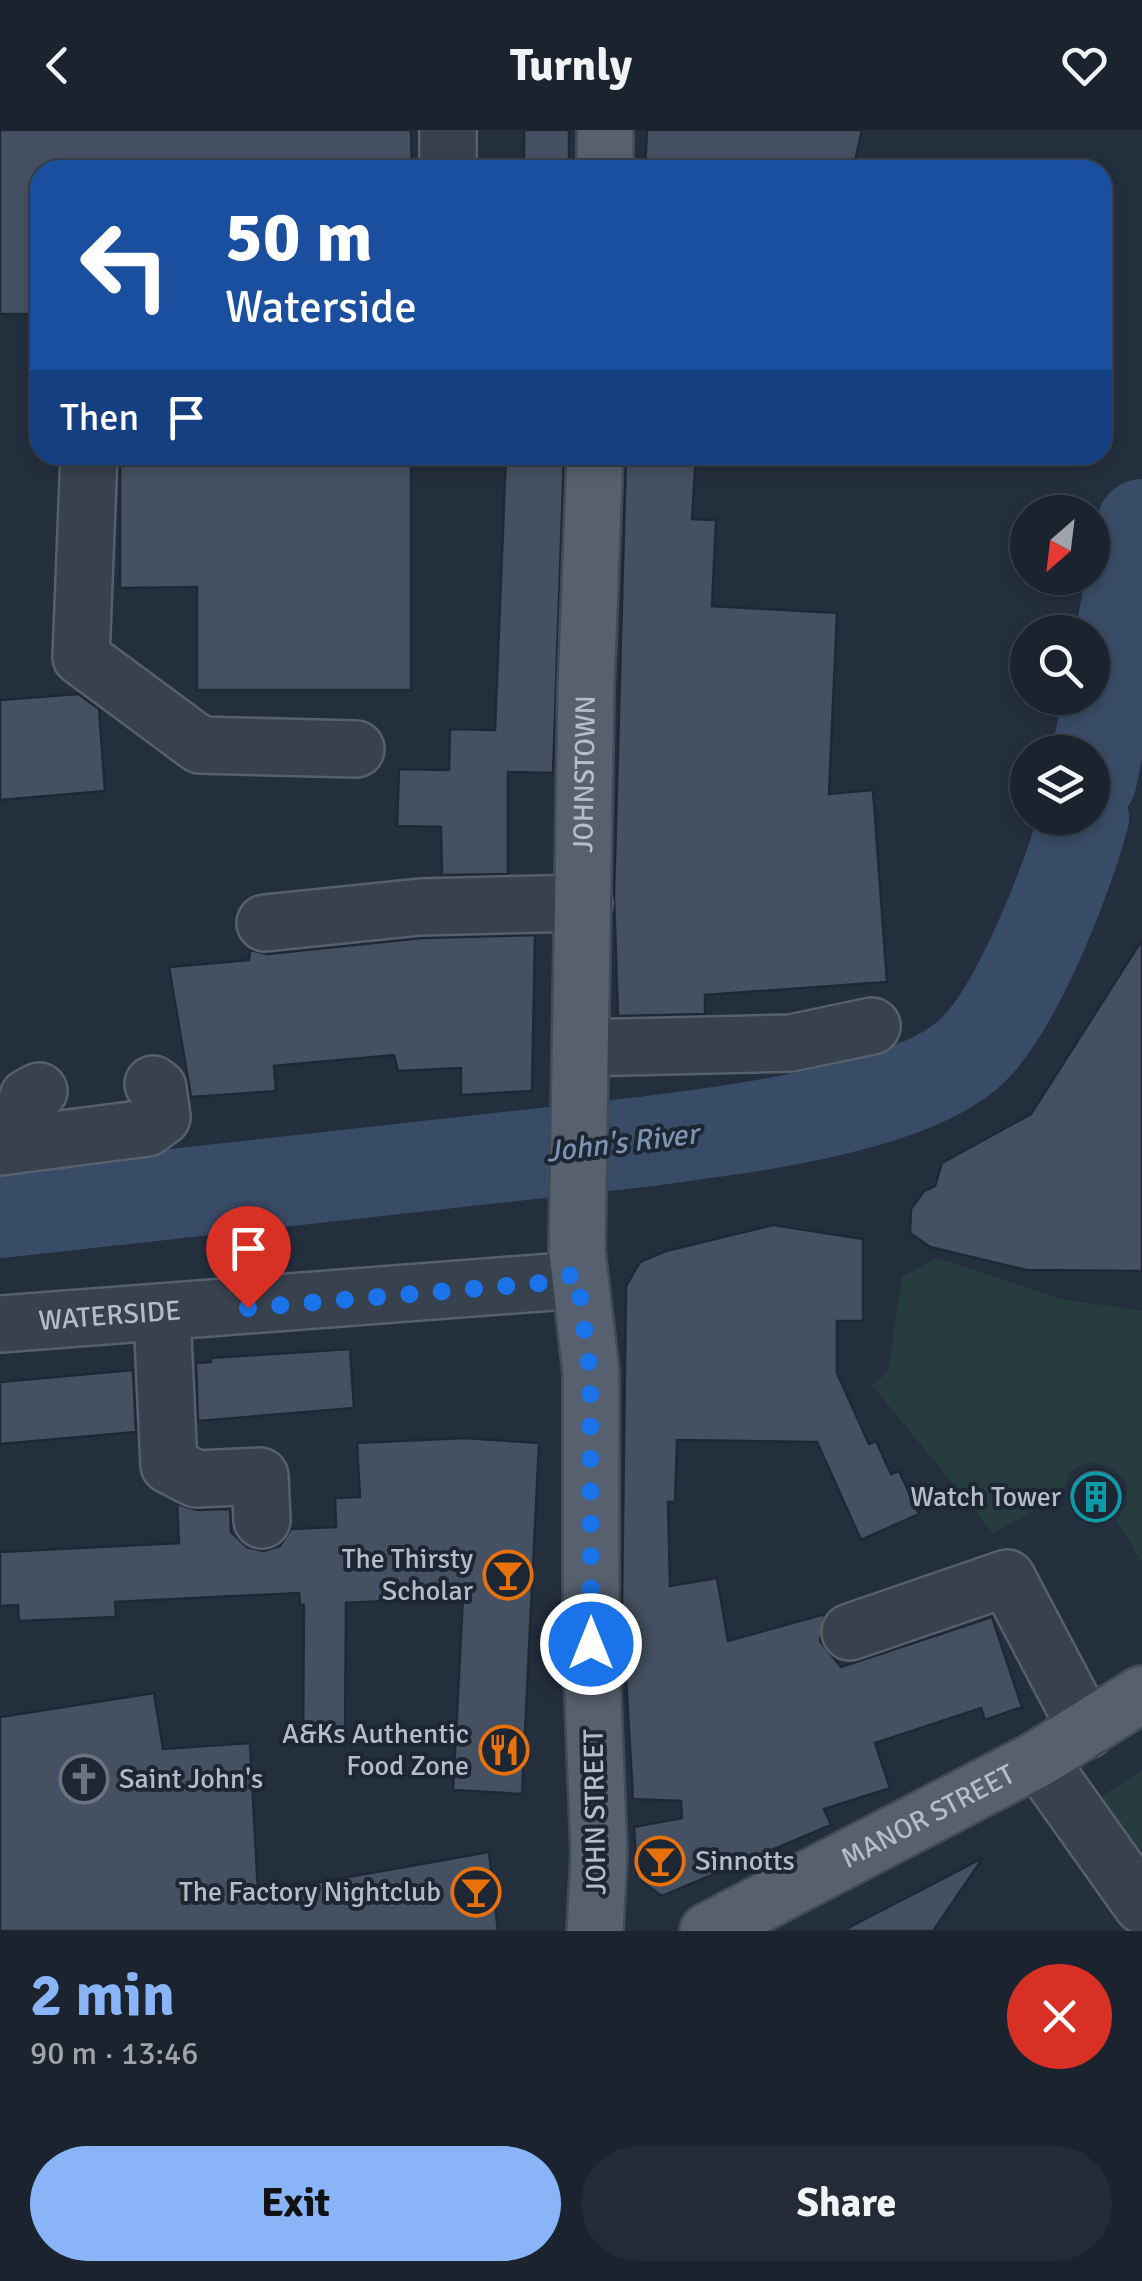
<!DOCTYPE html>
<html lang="en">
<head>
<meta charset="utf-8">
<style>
	:root { --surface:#1b232e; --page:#242b36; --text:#f1f3f6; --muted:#a0a4aa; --line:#39404a; --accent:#8ab4f8 }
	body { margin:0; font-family:Signika,sans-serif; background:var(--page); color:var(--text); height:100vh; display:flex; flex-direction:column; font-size:38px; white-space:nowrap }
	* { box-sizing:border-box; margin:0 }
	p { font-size:32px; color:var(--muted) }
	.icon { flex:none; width:55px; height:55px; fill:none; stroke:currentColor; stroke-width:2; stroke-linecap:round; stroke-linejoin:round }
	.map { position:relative; height:1801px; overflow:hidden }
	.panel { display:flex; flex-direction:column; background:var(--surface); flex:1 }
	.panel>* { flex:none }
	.hud { position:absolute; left:30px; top:30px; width:1082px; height:305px; border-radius:30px; box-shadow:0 5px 15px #0003,0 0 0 2px var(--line); background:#1a4fa0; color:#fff; overflow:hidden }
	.needle { width:65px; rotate:208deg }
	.buttons { position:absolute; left:1010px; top:365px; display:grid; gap:20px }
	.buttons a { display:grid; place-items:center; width:100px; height:100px; border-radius:50%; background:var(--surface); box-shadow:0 5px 15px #0003,0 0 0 2px var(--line); font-size:50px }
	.pin { position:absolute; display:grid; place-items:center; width:85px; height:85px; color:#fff; margin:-102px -42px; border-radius:50% 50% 50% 0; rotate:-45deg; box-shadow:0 0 10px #0007 }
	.pin .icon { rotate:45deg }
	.me { position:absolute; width:110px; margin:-55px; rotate:0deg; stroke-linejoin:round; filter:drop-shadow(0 0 8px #0008) }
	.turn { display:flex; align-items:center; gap:35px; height:210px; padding:0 30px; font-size:45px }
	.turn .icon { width:130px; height:130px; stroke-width:2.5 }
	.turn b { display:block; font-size:70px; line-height:85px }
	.then { display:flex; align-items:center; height:95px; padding:0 30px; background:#0003; gap:20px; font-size:38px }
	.round { display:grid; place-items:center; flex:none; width:105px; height:105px; border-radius:52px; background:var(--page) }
	.overview { display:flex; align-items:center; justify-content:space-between; height:170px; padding:0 30px }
	h1 { font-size:60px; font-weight:800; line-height:75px; color:var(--accent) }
	.primary-button { display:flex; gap:20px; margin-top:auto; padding:20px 30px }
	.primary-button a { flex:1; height:115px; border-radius:60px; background:var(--accent); color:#111; font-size:40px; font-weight:800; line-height:115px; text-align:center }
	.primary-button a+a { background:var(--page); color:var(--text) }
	header { display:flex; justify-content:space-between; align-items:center; height:130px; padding:0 30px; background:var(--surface); font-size:45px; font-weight:800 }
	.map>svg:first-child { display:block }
	.green { fill:#263c3f }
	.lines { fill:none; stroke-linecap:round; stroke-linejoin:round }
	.river { stroke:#394c67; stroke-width:90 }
	.building { fill:#455162; stroke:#1f2835; stroke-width:2.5 }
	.minor-casing { stroke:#565f6c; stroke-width:60 }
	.major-casing { stroke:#414a57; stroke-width:60 }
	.minor { stroke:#38414e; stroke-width:55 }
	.major { stroke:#56606e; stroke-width:55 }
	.route { stroke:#1a73e8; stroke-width:18; stroke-dasharray:0 32.4 }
	.labels { text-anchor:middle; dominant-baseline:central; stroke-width:8; stroke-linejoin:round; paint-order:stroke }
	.street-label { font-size:28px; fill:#b4bcc9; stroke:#1d2633 }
	.poi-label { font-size:28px; fill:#b4bcc9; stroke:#1d2633; text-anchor:end }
	.water-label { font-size:30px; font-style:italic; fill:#7c92b1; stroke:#1d2633 }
</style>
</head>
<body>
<header><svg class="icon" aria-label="back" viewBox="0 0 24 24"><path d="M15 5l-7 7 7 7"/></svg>Turnly<svg class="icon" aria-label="heart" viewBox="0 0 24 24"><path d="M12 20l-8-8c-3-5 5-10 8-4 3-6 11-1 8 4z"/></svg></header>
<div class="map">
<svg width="1142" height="1801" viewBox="0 0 1142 1801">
	<rect width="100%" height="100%" fill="#242f3e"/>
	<!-- green -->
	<path class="green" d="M937,1128l125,41 80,12v252l-25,-42 10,-18v-20l-16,-16 -23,-5 -18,10 -8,23 -69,38 -121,-148 16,-13 14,-95z
		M1142,1640v93l-45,-64z"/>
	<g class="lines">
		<!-- river -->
		<path class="river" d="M1092,649l50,-255
			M0,1083l642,-71c86,-12 267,-31 330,-91 46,-44 95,-172 112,-233"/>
	</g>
	<!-- building -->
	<path class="building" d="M0,0h411l1,40h-372v144h-40z
		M524,0h45v40h-45z
		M647,0h215l-9,40h-208z
		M120,325h291v235h-214v-103l-77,1z
		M506,325h58l-11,318 -45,-1v102l-66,1 -1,-48 -44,-1 2,-57 50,1 1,-41 45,1z
		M626,325h70l-4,64 24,1 -4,86 125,7 -8,181 44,-4 14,192 -182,13v19l-87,2 -4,-119z
		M78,564l21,15 6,82 -105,9v-100z
		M535,805l-3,156 -71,4v-27l-63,3 -4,-16 -120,11 2,25 -85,6 -22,-130 80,-7 1,-10 18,4 154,-16z
		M1142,810v331l-116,-1 -96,-23 -20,-14 1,-24 13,-18 11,-5 7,-23 89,-49z
		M773,1095l90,14v82h-26v52l32,71 7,-3 15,33 8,-3 20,43 -58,26 -44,-98 -140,-2 -2,62h-7l2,84 47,-8 11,63 97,-27 -5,27 21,26 151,-50 30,90 -37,13 -4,-12 -106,35 15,45 -66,21 7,16 -169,71 -25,-18 -3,-51 48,-9 -1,-17 -48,-2 -11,-192 4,-321 14,-24 26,-11z
		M350,1219l4,59 -156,13 -2,-58 15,-1v-4z
		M133,1240l3,62 -136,12v-62z
		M464,1308l75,5 -17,351 -69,-4 10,-193 -117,6 -1,135 -42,-1 1,-132h-4l-1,-12 -184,9 1,15 -97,4 -1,-16 -18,1v-54l179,-9 -2,-39 20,6 33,-1 1,23 16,15 17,4 16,-5 11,-17 45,-2 -1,-29 25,-1 -3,-54z
		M1069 1366a27 27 0 1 1 54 0a27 27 0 1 1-54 0Z
		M154,1563l9,56 87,-6 8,150 231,-41 9,79h-498v-214z
		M983,1728l-50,73h-91z"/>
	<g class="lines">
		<!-- minor casing -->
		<g class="minor-casing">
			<g id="minor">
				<path d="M448,40v-40"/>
				<path d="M89,325l-8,202 119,88 156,4"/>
				<path d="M265,793l155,-16 164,-4"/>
				<path d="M582,918l209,-5 81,-17"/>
				<path d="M7,1016l10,-8 11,-41 11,-6"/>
				<path d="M0,1017l147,-19 15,-11 -4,-29 -5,-4"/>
				<path d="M162,1185l7,150 27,14 64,-3 2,44"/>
				<path id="s1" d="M0,1194l552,-42 25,-9"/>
				<path d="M850,1502l157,-54 80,152"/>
				<path d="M1038,1629l104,146"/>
			</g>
		</g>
		<!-- major casing -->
		<g class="major-casing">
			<g id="major">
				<path d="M605,40v-40"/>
				<path id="s2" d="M595,1801l4,-77 -8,-209v-273l-14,-120 9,-564 9,-233"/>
				<path id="s3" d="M708,1801l330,-172 104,-65"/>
			</g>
		</g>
		<!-- minor -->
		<use href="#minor" class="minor"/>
		<!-- major -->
		<use href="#major" class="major"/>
	</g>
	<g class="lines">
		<!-- route -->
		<path class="route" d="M248,1178l304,-26 25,-9 13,99 1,272"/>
	</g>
	<!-- icons -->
	<defs>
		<g id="building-ring" transform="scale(2.5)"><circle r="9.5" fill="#1d2633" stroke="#0f9aa8" stroke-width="1.5"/><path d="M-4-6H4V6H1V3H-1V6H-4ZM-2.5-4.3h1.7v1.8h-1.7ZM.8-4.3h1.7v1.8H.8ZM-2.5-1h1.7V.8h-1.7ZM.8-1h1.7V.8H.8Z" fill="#0f9aa8"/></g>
		<g id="bar-ring" transform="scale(2.5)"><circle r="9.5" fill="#1d2633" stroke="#e8710a" stroke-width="1.5"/><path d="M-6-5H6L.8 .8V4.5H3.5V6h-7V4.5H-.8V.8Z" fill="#e8710a"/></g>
		<g id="restaurant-ring" transform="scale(2.5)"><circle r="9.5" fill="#1d2633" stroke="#e8710a" stroke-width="1.5"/><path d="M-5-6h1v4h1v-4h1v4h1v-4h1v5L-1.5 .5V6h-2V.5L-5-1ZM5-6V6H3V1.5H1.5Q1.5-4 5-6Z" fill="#e8710a"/></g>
		<g id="church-ring" transform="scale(2.5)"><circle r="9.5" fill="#1d2633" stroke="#6b7280" stroke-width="1.5"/><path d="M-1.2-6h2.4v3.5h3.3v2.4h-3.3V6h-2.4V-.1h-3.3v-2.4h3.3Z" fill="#6b7280"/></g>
	</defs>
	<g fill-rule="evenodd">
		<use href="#building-ring" x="1096" y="1367"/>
		<use href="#bar-ring" x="508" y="1445"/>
		<use href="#restaurant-ring" x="504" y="1620"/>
		<use href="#church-ring" x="84" y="1649"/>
		<use href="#bar-ring" x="660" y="1731"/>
		<use href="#bar-ring" x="476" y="1762"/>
	</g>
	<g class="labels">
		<!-- street labels -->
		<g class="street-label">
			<text stroke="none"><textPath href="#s2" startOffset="1158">JOHNSTOWN</textPath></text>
			<text stroke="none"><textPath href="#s1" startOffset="110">WATERSIDE</textPath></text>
			<text transform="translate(595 1682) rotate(-91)">JOHN STREET</text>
			<text stroke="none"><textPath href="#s3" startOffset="248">MANOR STREET</textPath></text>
		</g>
		<!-- poi labels -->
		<g class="poi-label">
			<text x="1061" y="1367">Watch Tower</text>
			<text x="473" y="1429">The Thirsty<tspan x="473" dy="32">Scholar</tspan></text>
			<text x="469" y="1604">A&amp;Ks Authentic<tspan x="469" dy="32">Food Zone</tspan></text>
			<text x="119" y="1649" text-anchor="start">Saint John's</text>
			<text x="695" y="1731" text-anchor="start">Sinnotts</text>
			<text x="441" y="1762">The Factory Nightclub</text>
		</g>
		<!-- water labels -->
		<g class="water-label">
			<text transform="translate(622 1013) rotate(-7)">John's River</text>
		</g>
	</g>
</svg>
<div class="buttons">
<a><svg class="needle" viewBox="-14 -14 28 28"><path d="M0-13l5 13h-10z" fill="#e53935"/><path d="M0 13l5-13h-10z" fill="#a0a4aa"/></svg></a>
<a><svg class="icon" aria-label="search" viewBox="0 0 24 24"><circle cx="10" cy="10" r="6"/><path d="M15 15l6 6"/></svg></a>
<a><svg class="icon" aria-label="layers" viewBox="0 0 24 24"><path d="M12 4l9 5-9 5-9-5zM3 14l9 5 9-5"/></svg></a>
</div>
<div class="pin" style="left:248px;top:1178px;background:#d93025"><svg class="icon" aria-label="arrive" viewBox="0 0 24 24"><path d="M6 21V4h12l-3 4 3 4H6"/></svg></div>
<svg class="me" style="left:591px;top:1514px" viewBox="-20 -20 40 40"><circle r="17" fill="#1a73e8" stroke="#fff" stroke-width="3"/><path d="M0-11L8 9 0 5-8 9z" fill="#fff"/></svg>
<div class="hud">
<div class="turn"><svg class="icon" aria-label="left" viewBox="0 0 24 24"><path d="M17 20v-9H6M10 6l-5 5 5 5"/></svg><div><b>50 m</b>Waterside</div></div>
<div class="then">Then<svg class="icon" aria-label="arrive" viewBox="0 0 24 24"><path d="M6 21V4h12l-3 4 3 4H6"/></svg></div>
</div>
</div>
<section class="panel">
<div class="overview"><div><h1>2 min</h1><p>90 m · 13:46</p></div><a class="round" style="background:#d93025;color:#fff"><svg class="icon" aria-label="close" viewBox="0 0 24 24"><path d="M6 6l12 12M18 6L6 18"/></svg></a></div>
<div class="primary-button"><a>Exit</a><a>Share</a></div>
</section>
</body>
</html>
